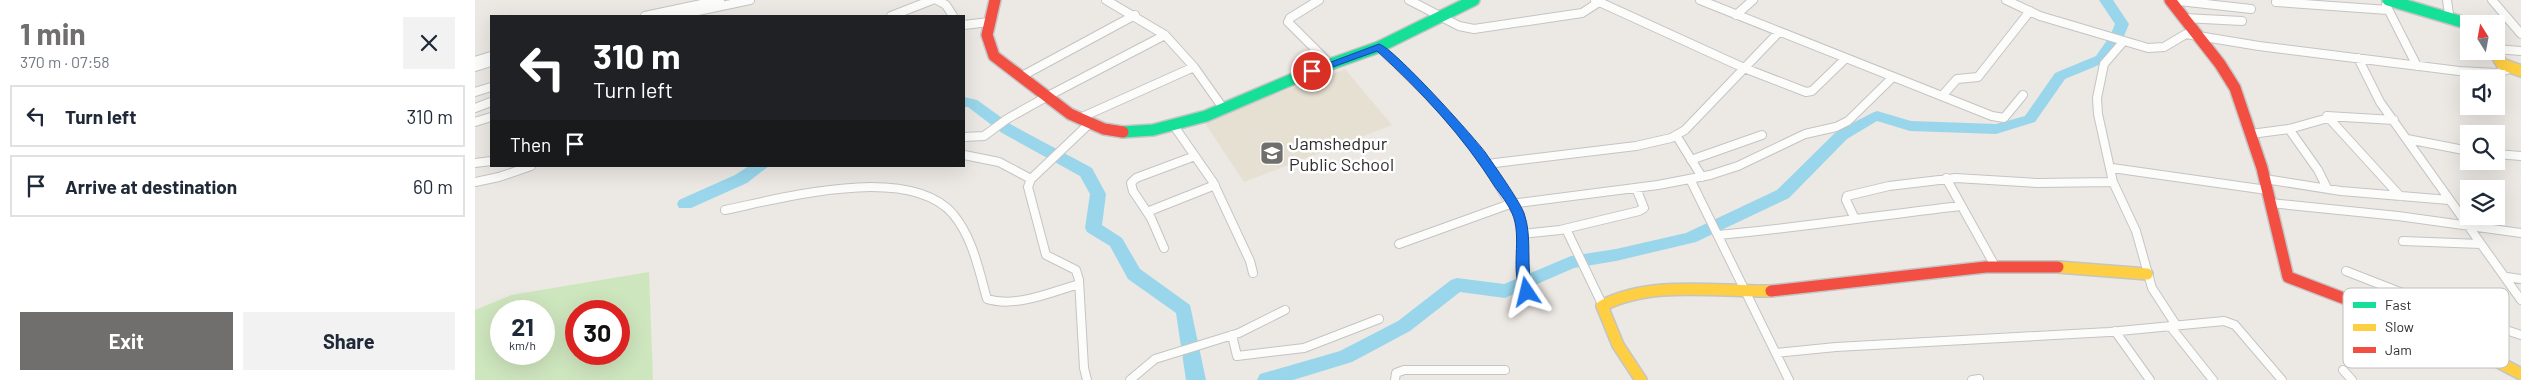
<!DOCTYPE html>
<html lang="en">
<head>
<meta charset="utf-8">
<style>
	:root { --surface:#fff; --page:#f2f2f3; --text:#1f2937; --muted:#747a83; --line:#e0e1e3; --accent:#706f6e }
	body { margin:0; font-family:Barlow,sans-serif; background:var(--page); color:var(--text); height:100vh; display:flex; flex-direction:column; font-size:19px; white-space:nowrap }
	* { box-sizing:border-box; margin:0 }
	p { font-size:16px; color:var(--muted) }
	.icon { flex:none; width:28px; height:28px; fill:none; stroke:currentColor; stroke-width:2; stroke-linecap:round; stroke-linejoin:round }
	.map { position:relative; flex:1; overflow:hidden }
	.panel { display:flex; flex-direction:column; background:var(--surface); width:475px }
	.panel>* { flex:none }
	.guide { position:absolute; left:15px; top:15px; width:475px; height:152px; border-radius:0px; box-shadow:0 5px 20px #0002; background:#202124; color:#fff; overflow:hidden }
	.needle { width:32px; rotate:349deg }
	.fabs { position:absolute; left:1985px; top:15px; display:grid; gap:10px }
	.fabs a { display:grid; place-items:center; width:45px; height:45px; border-radius:0px; background:var(--surface); box-shadow:0 5px 20px #0002; font-size:25px }
	.speed { position:absolute; left:15px; top:300px; display:flex; gap:10px; font-size:25px; font-weight:700; text-align:center }
	.speed>* { display:grid; place-content:center; width:65px; height:65px; border-radius:50%; background:var(--surface); box-shadow:0 5px 20px #0002; line-height:1 }
	.speed small { font-size:12px; font-weight:400 }
	.speed .limit { border:8px solid #d22; background:#fff; color:#111 }
	.pin { position:absolute; display:grid; place-items:center; width:42px; height:42px; color:#fff; margin:-21px; border:2px solid #fff; border-radius:50%; box-shadow:0 1px 5px #0007 }
	.me { position:absolute; width:55px; margin:-28px; rotate:350deg; stroke-linejoin:round; filter:drop-shadow(0 0 4px #0008) }
	.turn { display:flex; align-items:center; gap:18px; height:105px; padding:0 20px; font-size:22px }
	.turn .icon { width:65px; height:65px; stroke-width:2.5 }
	.turn b { display:block; font-size:35px; line-height:42px }
	.then { display:flex; align-items:center; height:48px; padding:0 20px; background:#0003; gap:10px; font-size:19px }
	.round { display:grid; place-items:center; flex:none; width:52px; height:52px; border-radius:0px; background:var(--page) }
	.summary { display:flex; align-items:center; justify-content:space-between; height:85px; padding:0 20px }
	h1 { font-size:30px; font-weight:700; line-height:38px; color:var(--accent) }
	.primary-button { display:flex; gap:10px; margin-top:auto; padding:10px 20px }
	.primary-button a { flex:1; height:58px; border-radius:0px; background:var(--accent); color:#fff; font-size:20px; font-weight:700; line-height:58px; text-align:center }
	.primary-button a+a { background:var(--page); color:var(--text) }
	ul { padding:0; list-style:none }
	li { display:flex; align-items:center; gap:15px; height:62px; margin:0 10px 8px; padding:0 10px; border:2px solid var(--line); border-radius:0px }
	li div { flex:1 }
	li b { display:block; font-size:19px }
	li em { font-style:normal }
	main { display:flex; flex:1; min-height:0 }
	.map>svg:first-child { display:block }
	.education { fill:#e6e0d3 }
	.green { fill:#cee6be; fill-rule:evenodd }
	.lines { fill:none; stroke-linecap:round; stroke-linejoin:round }
	.river { fill:#99d6ec; fill-rule:evenodd }
	.street-casing { stroke:#c5c4c5; stroke-width:10 }
	.fast-casing { stroke:#c5c4c5; stroke-width:14 }
	.slow-casing { stroke:#c5c4c5; stroke-width:14 }
	.jam-casing { stroke:#c5c4c5; stroke-width:14 }
	.street { stroke:#fcfcfb; stroke-width:8 }
	.fast { stroke:#16e098; stroke-width:11 }
	.slow { stroke:#ffcf43; stroke-width:11 }
	.jam { stroke:#f24e42; stroke-width:11 }
	.route { fill:#1a73e8; stroke:#114b97 }
	.labels { text-anchor:middle; dominant-baseline:central; stroke-width:5; stroke-linejoin:round; paint-order:stroke }
	.poi-label { font-size:18px; fill:#2e2e2e; stroke:#fff; text-anchor:start }
	.key { fill:#fff; stroke:#c0c0c0; stroke-width:1 }
	.key-label { font-size:14px; fill:#2e2e2e }
</style>
</head>
<body>
<main>
<section class="panel">
<div class="summary"><div><h1>1 min</h1><p>370 m · 07:58</p></div><a class="round"><svg class="icon" aria-label="close" viewBox="0 0 24 24"><path d="M6 6l12 12M18 6L6 18"/></svg></a></div>
<ul>
<li><svg class="icon" aria-label="left" viewBox="0 0 24 24"><path d="M17 20v-9H6M10 6l-5 5 5 5"/></svg><div><b>Turn left</b></div><em>310 m</em></li>
<li><svg class="icon" aria-label="arrive" viewBox="0 0 24 24"><path d="M6 21V4h12l-3 4 3 4H6"/></svg><div><b>Arrive at destination</b></div><em>60 m</em></li>
</ul>
<div class="primary-button"><a>Exit</a><a>Share</a></div>
</section>
<div class="map">
<svg width="2046" height="380" viewBox="0 0 2046 380">
	<rect width="100%" height="100%" fill="#ece8e4"/>
	<!-- education -->
	<path class="education" d="M870,69l47,56 -148,57 -41,-62z"/>
	<!-- green -->
	<path class="green" d="M174,272l4,108h-178v-70l36,-15zM26,311h43v43h-43zM101,311h43v43h-43z"/>
	<g class="lines">
		<!-- river -->
		<path class="river" d="M1624,0h14l16,24 -5,12 -18,26 -41,17 -30,43 -39,12 -86,-3 -33,-10 -30,18 -58,59 -93,44 -80,19 -42,7 -69,30 -45,-6 -50,39 -58,31 -59,18h-36l3,-6 80,-23 58,-30 53,-41 6,-2 47,6 67,-28 45,-7 70,-16 91,-43 60,-59 35,-18 5,-2 34,10 85,3 29,-8 30,-43 41,-17 14,-20 5,-12z
			M489,97l13,3 35,25 80,43 14,26 -4,31 20,13 18,31 50,36 16,75h-20l-10,-67 -48,-34 -18,-33 -23,-14 -2,-4 5,-34 -10,-18 -78,-43 -34,-26h-4z
			M274,166h20l-22,17 -56,25h-12l-2,-4 2,-4 56,-25z"/>
		<!-- street casing -->
		<g class="street-casing">
			<path id="street" d="M462,0l9,5 7,11
				M631,0l59,35 29,32 29,41
				M844,0l-29,18 -2,4 42,42
				M934,0l50,26 15,3 108,-16 17,-11
				M1120,0l149,68 62,24 6,-1 33,-32
				M1225,0l292,116 12,2 19,-23
				M1531,0l34,16 108,32 16,-1 22,-13 73,12 200,25 38,2 13,-4
				M1695,0l81,9
				M1972,0l2,14
				M2017,0l29,34
				M1801,2l112,8
				M1911,5l31,61
				M1261,15l17,-15
				M170,16l75,-16
				M199,16l76,-16
				M416,16l41,-16
				M1709,18l58,3
				M489,25l25,-3
				M904,47c48,45 93,90 125,147 5,9 13,16 16,26 7,23 2,49 7,72
				M2021,49l25,2
				M1883,58l22,44 141,198
				M0,61l16,-5
				M0,67l16,-5
				M547,76l113,-61
				M0,92l16,-5
				M1467,96l15,-17 21,-2 52,-66
				M0,108l16,-6
				M605,118l114,-51
				M1919,120l-67,-4 73,80
				M0,122l16,-5
				M699,126l39,56 37,79 3,12
				M1814,129l29,41 9,18
				M1776,134l38,-5 39,-11
				M1201,135l26,42
				M489,137l20,-1 23,-17 41,-23 117,-61
				M1932,139l62,12
				M2021,154l25,2
				M489,155l35,7 32,17
				M1216,160l71,-25
				M0,163l16,-2
				M1012,164l149,-18 35,-8 14,-8 93,-97
				M1637,168l155,22
				M1471,178l49,88
				M1215,179l99,201
				M1790,179l76,12 108,9
				M0,182l24,-5 32,-11
				M1638,182l23,49 16,57 24,37
				M1795,203l128,13 123,17
				M250,210c58,-12 183,-47 228,4 20,24 26,57 34,85 29,9 64,-7 92,-15
				M672,212l68,-27
				M1380,219l-9,-19 1,-4 42,-10 67,-8 81,5 76,-1 -15,-68 -1,-16 7,-34 19,-22
				M1091,229l36,75
				M1047,234l38,-4 79,-19 5,-3 -8,-20
				M1243,235c81,-7 162,-20 243,-29
				M1928,241l78,3
				M924,244l111,-40 148,-19 52,-10 28,-9 67,-32 31,-7 12,-6 45,-44
				M689,248l-13,-30 -18,-27 -2,-8 5,-5 59,-22
				M1871,271l105,41 70,23
				M2032,277l14,2
				M1695,326l43,54
				M1640,331l35,49
				M757,335l5,21 67,-8 75,-29
				M1301,353l60,-6 273,-15 115,-11 11,4 47,55
				M1868,370l9,10
				M612,380l-3,-12 -5,-88 -3,-10 -30,-15 -18,-68 3,-8 59,-56
				M655,380l25,-21 84,-26 46,-23
				M920,380l1,-7 8,-3h101
				M1497,380l7,-1"/>
		</g>
		<!-- fast casing -->
		<g class="fast-casing">
			<path id="fast" d="M1913,0l81,24
				M648,132l30,-2 53,-14 108,-46 65,-23 95,-47"/>
		</g>
		<!-- slow casing -->
		<g class="slow-casing">
			<path id="slow" d="M2019,51l8,13 19,7
				M1583,267l89,7
				M1910,314l100,41 36,19
				M1166,380l-23,-35 -16,-39c49,-26 115,-14 169,-15"/>
		</g>
		<!-- jam casing -->
		<g class="jam-casing">
			<path id="jam" d="M520,0l-8,35 7,21 76,58 34,15 19,3
				M1695,0l50,64 15,24 27,80 26,109 97,37
				M1296,291l215,-24h72"/>
		</g>
		<!-- street -->
		<use href="#street" class="street"/>
		<!-- fast -->
		<use href="#fast" class="fast"/>
		<!-- slow -->
		<use href="#slow" class="slow"/>
		<!-- jam -->
		<use href="#jam" class="jam"/>
	</g>
	<!-- route -->
	<path class="route" d="M904,44c15,4 93,91 106,108 9,13 34,48 39,61 9,25 1,54 9,79l-2,3h-9c-13,-25 1,-57 -10,-82 -4,-9 -11,-18 -17,-26 -32,-51 -74,-96 -118,-136l-61,22h-7l-2,-2z"/>
	<!-- icons -->
	<defs>
		<g id="school-square" transform="scale(1.25)"><rect x="-9" y="-9" width="18" height="18" rx="4" fill="#706f6e" stroke="#fff"/><path d="M0-5L7-2L0 1L-7-2ZM-4 1L0 2.5L4 1V4Q0 6-4 4Z" fill="#fff"/></g>
	</defs>
	<g fill-rule="evenodd">
		<use href="#school-square" x="797" y="153"/>
	</g>
	<g class="labels">
		<!-- poi labels -->
		<g class="poi-label">
			<text x="814" y="143">Jamshedpur<tspan x="814" dy="21">Public School</tspan></text>
		</g>
	</g>
	<!-- legend -->
	<rect x="1868" y="288" width="166" height="80" rx="8" class="key"/>
	<rect x="1878" y="302" width="23" height="6" fill="#16e098"/>
	<rect x="1878" y="324" width="23" height="7" fill="#ffcf43"/>
	<rect x="1878" y="347" width="23" height="6" fill="#f24e42"/>
	<g class="key-label">
		<text x="1910" y="310">Fast</text>
		<text x="1910" y="332">Slow</text>
		<text x="1910" y="355">Jam</text>
	</g>
</svg>
<div class="fabs">
<a><svg class="needle" viewBox="-14 -14 28 28"><path d="M0-13l5 13h-10z" fill="#e53935"/><path d="M0 13l5-13h-10z" fill="#747a83"/></svg></a>
<a><svg class="icon" aria-label="sound" viewBox="0 0 24 24"><path d="M4 9h4l5-4v14l-5-4H4zM17 9q2 3 0 6"/></svg></a>
<a><svg class="icon" aria-label="search" viewBox="0 0 24 24"><circle cx="10" cy="10" r="6"/><path d="M15 15l6 6"/></svg></a>
<a><svg class="icon" aria-label="layers" viewBox="0 0 24 24"><path d="M12 4l9 5-9 5-9-5zM3 14l9 5 9-5"/></svg></a>
</div>
<div class="speed"><div>21<small>km/h</small></div><div class="limit">30</div></div>
<div class="pin" style="left:837px;top:71px;background:#d93025"><svg class="icon" aria-label="arrive" viewBox="0 0 24 24"><path d="M6 21V4h12l-3 4 3 4H6"/></svg></div>
<svg class="me" style="left:1052px;top:292px" viewBox="-20 -20 40 40"><path d="M0-17L14 15 0 8-14 15z" fill="#1a73e8" stroke="#fff" stroke-width="4"/></svg>
<div class="guide">
<div class="turn"><svg class="icon" aria-label="left" viewBox="0 0 24 24"><path d="M17 20v-9H6M10 6l-5 5 5 5"/></svg><div><b>310 m</b>Turn left</div></div>
<div class="then">Then<svg class="icon" aria-label="arrive" viewBox="0 0 24 24"><path d="M6 21V4h12l-3 4 3 4H6"/></svg></div>
</div>
</div>
</main>
</body>
</html>
